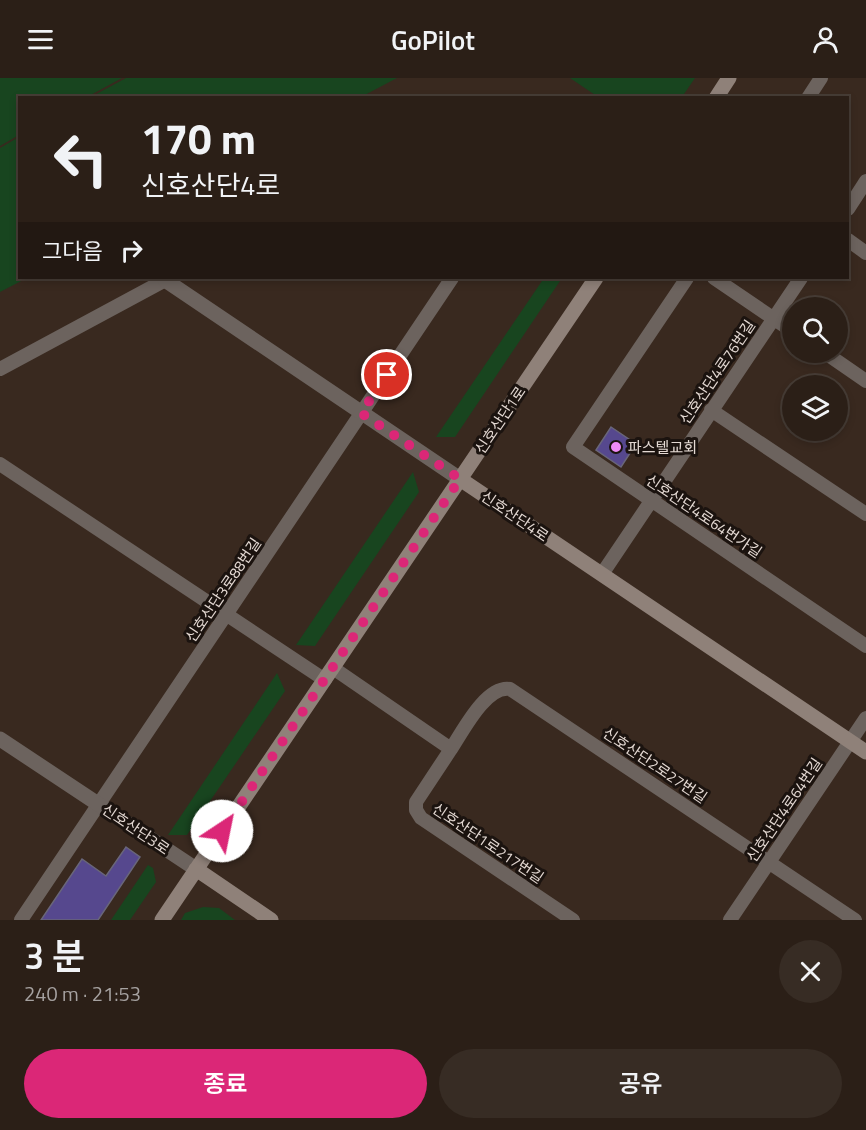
<!DOCTYPE html>
<html lang="ko">
<head>
<meta charset="utf-8">
<style>
	:root { --surface:#2b1f17; --page:#372c24; --text:#f1f3f6; --muted:#a6a2a1; --line:#473d36; --accent:#db2777 }
	body { margin:0; font-family:"Titillium Web","Noto Sans KR",sans-serif; background:var(--page); color:var(--text); height:100vh; display:flex; flex-direction:column; font-size:22px; white-space:nowrap }
	* { box-sizing:border-box; margin:0 }
	p { font-size:20px; color:var(--muted) }
	.icon { flex:none; width:33px; height:33px; fill:none; stroke:currentColor; stroke-width:2; stroke-linecap:round; stroke-linejoin:round }
	.map { position:relative; height:842px; overflow:hidden }
	.drawer { display:flex; flex-direction:column; background:var(--surface); flex:1 }
	.drawer>* { flex:none }
	.top-card { position:absolute; left:18px; top:18px; width:831px; height:183px; border-radius:0px; box-shadow:0 3px 9px #0003,0 0 0 2px var(--line); background:#2b1f17; color:var(--text); overflow:hidden }
	.fabs { position:absolute; left:782px; top:219px; display:grid; gap:12px }
	.fabs a { display:grid; place-items:center; width:66px; height:66px; border-radius:50%; background:var(--surface); box-shadow:0 3px 9px #0003,0 0 0 2px var(--line); font-size:30px }
	.pin { position:absolute; display:grid; place-items:center; width:51px; height:51px; color:#fff; margin:-26px; border:3px solid #fff; border-radius:50%; box-shadow:0 2px 6px #0007 }
	.me { position:absolute; width:66px; margin:-33px; rotate:34deg; stroke-linejoin:round; filter:drop-shadow(0 0 4px #0008) }
	.turn { display:flex; align-items:center; gap:21px; height:126px; padding:0 24px; font-size:27px }
	.turn .icon { width:78px; height:78px; stroke-width:2.5 }
	.turn b { display:block; font-size:42px; line-height:51px }
	.then { display:flex; align-items:center; height:57px; padding:0 24px; background:#0003; gap:12px; font-size:22px }
	.round { display:grid; place-items:center; flex:none; width:63px; height:63px; border-radius:32px; background:var(--page) }
	.headline { display:flex; align-items:center; justify-content:space-between; height:102px; padding:0 24px }
	h1 { font-size:36px; font-weight:600; line-height:45px }
	.button { display:flex; gap:12px; margin-top:auto; padding:12px 24px }
	.button a { flex:1; height:69px; border-radius:36px; background:var(--accent); color:#fff; font-size:24px; font-weight:600; line-height:69px; text-align:center }
	.button a+a { background:var(--page); color:var(--text) }
	header { display:flex; justify-content:space-between; align-items:center; height:78px; padding:0 24px; background:var(--surface); font-size:27px; font-weight:600 }
	.map>svg:first-child { display:block }
	.green { fill:#18451f }
	.building { fill:#56488e; stroke:#69667a; stroke-width:1.5 }
	.lines { fill:none; stroke-linecap:round; stroke-linejoin:round }
	.minor { stroke:#6c635e; stroke-width:14 }
	.tertiary { stroke:#6c635e; stroke-width:15 }
	.secondary { stroke:#8f8179; stroke-width:15 }
	.route { stroke:#db2777; stroke-width:10; stroke-dasharray:0 18 }
	.poi-dot { fill:#ef8bf7; stroke:#1b130f; stroke-width:2 }
	.labels { text-anchor:middle; dominant-baseline:central; stroke-width:6; stroke-linejoin:round; paint-order:stroke }
	.street-label { font-size:15px; fill:#e4d9d3; stroke:#1b130f }
	.poi-label { font-size:15px; fill:#e4d9d3; stroke:#1b130f; text-anchor:start }
</style>
</head>
<body>
<header><svg class="icon" aria-label="menu" viewBox="0 0 24 24"><path d="M4 6h16M4 12h16M4 18h16"/></svg>GoPilot<svg class="icon" aria-label="person" viewBox="0 0 24 24"><circle cx="12" cy="8" r="4"/><path d="M4 21q1-7 8-7t8 7"/></svg></header>
<div class="map">
<svg width="866" height="842" viewBox="0 0 866 842">
	<rect width="100%" height="100%" fill="#39291f"/>
	<!-- green -->
	<path class="green" d="M0,0h122l-35,19 -67,1 -1,37 -19,11z
		M126,0h271l-36,19h-270z
		M570,0h125l-13,19h-84z
		M19,59l1,141h7l-27,14v-144z
		M544,200h18l-107,159h-19z
		M413,394l6,20 -104,154 -19,-1z
		M277,595l8,18 -98,144h-19z
		M148,787l5,3 3,14 -26,38h-19z
		M203,829l16,1 16,12h-54l4,-7z"/>
	<!-- building -->
	<path class="building" d="M611,349l25,17 -15,23 -25,-17z
		M126,769l14,10 -42,63h-57l41,-61 24,17z"/>
	<g class="lines">
		<!-- minor -->
		<path class="minor" d="M808,20l13,-20
			M848,131l18,-28
			M848,162l18,13
			M687,200l-114,169 293,199
			M714,200l78,53
			M824,274l42,29
			M0,291l169,-91
			M711,332l155,104
			M0,386l325,216
			M602,496l199,-296
			M333,590l118,81 -35,53v8l5,8 152,102
			M451,671c12,-18 35,-64 59,-60l345,231
			M21,842l431,-642
			M730,842l136,-202"/>
		<!-- tertiary -->
		<path class="tertiary" d="M165,202l295,199
			M0,661l196,130"/>
		<!-- secondary -->
		<path class="secondary" d="M716,20l13,-20
			M460,401l406,273
			M196,791l75,51
			M162,842l434,-642"/>
	</g>
	<g class="lines">
		<!-- route -->
		<path class="route" d="M222,753l238,-352 -99,-66 26,-38"/>
	</g>
	<!-- markers -->
	<circle class="poi-dot" cx="616" cy="369" r="6"/>
	<g class="labels">
		<!-- street labels -->
		<g class="street-label">
			<text transform="translate(717 294) rotate(-56)">신호산단4로76번길</text>
			<text transform="translate(500 342) rotate(-56)">신호산단1로</text>
			<text transform="translate(515 438) rotate(34)">신호산단4로</text>
			<text transform="translate(704 438) rotate(34)">신호산단4로64번가길</text>
			<text transform="translate(223 512) rotate(-56)">신호산단3로88번길</text>
			<text transform="translate(655 687) rotate(34)">신호산단2로27번길</text>
			<text transform="translate(784 732) rotate(-56)">신호산단4로64번길</text>
			<text transform="translate(136 751) rotate(34)">신호산단3로</text>
			<text transform="translate(488 765) rotate(34)">신호산단1로217번길</text>
		</g>
		<!-- poi labels -->
		<g class="poi-label">
			<text x="628" y="369">파스텔교회</text>
		</g>
	</g>
</svg>
<div class="fabs">
<a><svg class="icon" aria-label="search" viewBox="0 0 24 24"><circle cx="10" cy="10" r="6"/><path d="M15 15l6 6"/></svg></a>
<a><svg class="icon" aria-label="layers" viewBox="0 0 24 24"><path d="M12 4l9 5-9 5-9-5zM3 14l9 5 9-5"/></svg></a>
</div>
<div class="pin" style="left:387px;top:297px;background:#d93025"><svg class="icon" aria-label="arrive" viewBox="0 0 24 24"><path d="M6 21V4h12l-3 4 3 4H6"/></svg></div>
<svg class="me" style="left:222px;top:753px" viewBox="-20 -20 40 40"><circle r="19" fill="#fff"/><path d="M0-13L10 11 0 6-10 11z" fill="#db2777"/></svg>
<div class="top-card">
<div class="turn"><svg class="icon" aria-label="left" viewBox="0 0 24 24"><path d="M17 20v-9H6M10 6l-5 5 5 5"/></svg><div><b>170 m</b>신호산단4로</div></div>
<div class="then">그다음<svg class="icon" aria-label="right" viewBox="0 0 24 24"><path d="M7 20v-9h11M14 6l5 5-5 5"/></svg></div>
</div>
</div>
<section class="drawer">
<div class="headline"><div><h1>3 분</h1><p>240 m · 21:53</p></div><a class="round"><svg class="icon" aria-label="close" viewBox="0 0 24 24"><path d="M6 6l12 12M18 6L6 18"/></svg></a></div>
<div class="button"><a>종료</a><a>공유</a></div>
</section>
</body>
</html>
